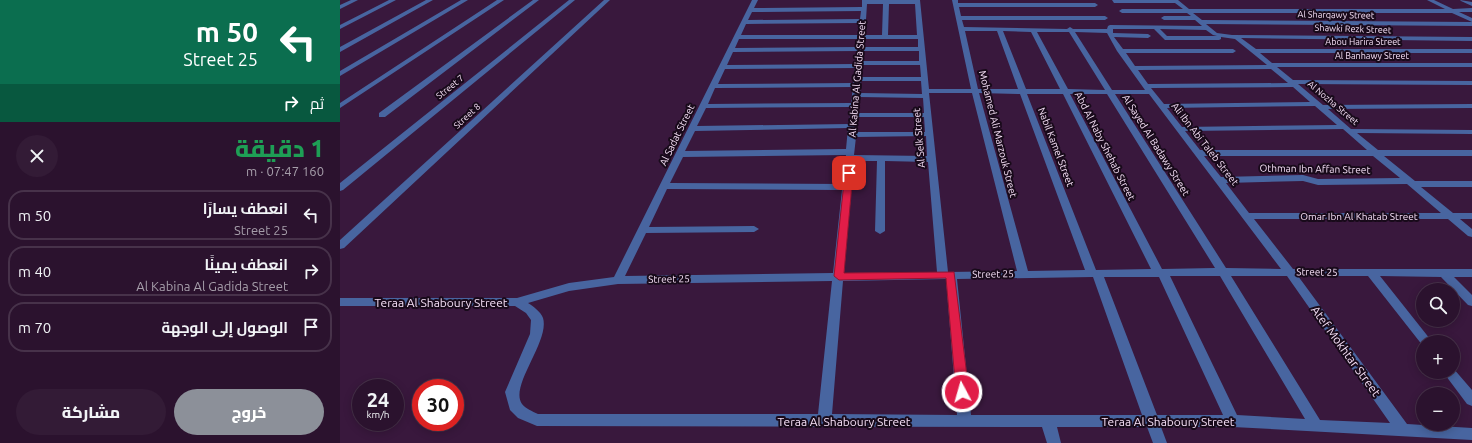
<!DOCTYPE html>
<html lang="ar">
<head>
<meta charset="utf-8">
<style>
	:root { --surface:#2b122e; --page:#331b36; --text:#f1f3f6; --muted:#a69eaa; --line:#47324a; --accent:#8c9099 }
	body { margin:0; font-family:Ubuntu,Cairo,sans-serif; background:var(--page); color:var(--text); direction:rtl; height:100vh; display:flex; flex-direction:column; font-size:15px; white-space:nowrap }
	* { box-sizing:border-box; margin:0 }
	p { font-size:13px; color:var(--muted) }
	.icon { flex:none; width:22px; height:22px; fill:none; stroke:currentColor; stroke-width:2; stroke-linecap:round; stroke-linejoin:round }
	.map { position:relative; flex:1; overflow:hidden; direction:ltr }
	.drawer { display:flex; flex-direction:column; background:var(--surface); width:340px }
	.drawer>* { flex:none }
	.hud { background:#0b6e4f; color:#fff; overflow:hidden }
	.buttons { position:absolute; left:1076px; top:283px; display:grid; gap:8px }
	.buttons a { display:grid; place-items:center; width:44px; height:44px; border-radius:50%; background:var(--surface); box-shadow:0 2px 10px #0003,0 0 0 1px var(--line); font-size:20px }
	.speed { position:absolute; left:12px; top:379px; display:flex; gap:8px; font-size:20px; font-weight:700; text-align:center }
	.speed>* { display:grid; place-content:center; width:52px; height:52px; border-radius:50%; background:var(--surface); box-shadow:0 2px 10px #0003,0 0 0 1px var(--line); line-height:1 }
	.speed small { font-size:10px; font-weight:400 }
	.speed .limit { border:6px solid #d22; background:#fff; color:#111 }
	.pin { position:absolute; display:grid; place-items:center; width:34px; height:34px; color:#fff; margin:-17px; border-radius:8px; box-shadow:0 2px 6px #0006 }
	.me { position:absolute; width:44px; margin:-22px; rotate:354deg; stroke-linejoin:round; filter:drop-shadow(0 0 3px #0008) }
	.turn { display:flex; align-items:center; gap:14px; height:84px; padding:0 16px; font-size:18px }
	.turn .icon { width:52px; height:52px; stroke-width:2.5 }
	.turn b { display:block; font-size:28px; line-height:34px }
	.then { display:flex; align-items:center; height:38px; padding:0 16px; background:#0003; gap:8px; font-size:15px }
	.round { display:grid; place-items:center; flex:none; width:42px; height:42px; border-radius:21px; background:var(--page) }
	.headline { display:flex; align-items:center; justify-content:space-between; height:68px; padding:0 16px }
	h1 { font-size:24px; font-weight:800; line-height:30px; color:#1e9e55 }
	.cta { display:flex; gap:8px; margin-top:auto; padding:8px 16px }
	.cta a { flex:1; height:46px; border-radius:24px; background:var(--accent); color:#fff; font-size:16px; font-weight:800; line-height:46px; text-align:center }
	.cta a+a { background:var(--page); color:var(--text) }
	ul { padding:0; list-style:none }
	li { display:flex; align-items:center; gap:12px; height:50px; margin:0 8px 6px; padding:0 8px; border:2px solid var(--line); border-radius:16px }
	li div { flex:1 }
	li b { display:block; font-size:15px }
	li em { font-style:normal }
	main { display:flex; flex:1; min-height:0 }
	.map>svg:first-child { display:block }
	.lines { fill:none; stroke-linecap:round; stroke-linejoin:round }
	.minor { fill:#4865a0; fill-rule:evenodd }
	.route { fill:#e11d48; stroke:#92132f }
	.labels { text-anchor:middle; dominant-baseline:central; stroke-width:4; stroke-linejoin:round; paint-order:stroke }
	.far-street-label { font-size:9px; fill:#f6e0f7; stroke:#180a1a }
	.street-label { font-size:10px; fill:#f6e0f7; stroke:#180a1a }
	.near-street-label { font-size:12px; fill:#f6e0f7; stroke:#180a1a }
</style>
</head>
<body>
<main>
<div class="map">
<svg width="1132" height="443" viewBox="0 0 1132 443">
	<rect width="100%" height="100%" fill="#39183d"/>
	<g class="lines">
		<!-- minor -->
		<path class="minor" d="M11,0h7l-18,9v-4z
			M49,0h7l-56,29v-4z
			M86,0h7l-93,52v-5z
			M121,0h7l-128,76v-5z
			M157,0h7l-164,108v-5z
			M193,0h6l-154,117h-6v-4z
			M229,0h6l-232,190 -3,1v-8z
			M264,0h6l-266,248 -4,1v-9z
			M412,0h6l-4,8 108,-1v-7h58l9,89h42l-19,-89h6v3h137l3,2 -3,2h-136l2,9h144l3,2 -3,2h-143l2,7 103,2 3,-2 3,2h34l1,-3 2,-1 92,1 -7,-6h-31l-3,-2 3,-2h27l-4,-3h-65l-3,-2 3,-2h61l-8,-6h-61l-2,-3h66l11,9h256l-18,-9h7l19,9 19,-1v4h-13l13,6v4l-20,-9h-259l9,7 270,2v4l-266,-2 11,9 15,2 240,2v4l-231,-3 15,11h216v4h-212l12,10h200v4h-195l16,13 179,1v4l-174,-1 25,21 149,-1v4l-144,1 23,20 121,1v4l-115,-1 21,17h94v6h-88l31,25h57v6h-51l32,26h19v6h-12l12,10v8l-4,-1 -20,-17h-194l39,50h179v8h-18l18,18v11l-4,-1 -27,-28 -61,-1 50,63 2,3h-9v4l-55,-70h-70l109,148 65,4v12l-239,-13h-72l6,16h-14l-6,-16h-90l4,16h-14l-5,-16 -505,-1 -19,-8 -8,-8 -5,-18 25,-58 1,-14 -5,-7 -11,-7h-175v-8h177l52,-15 45,-6zM527,4h16l-1,31h-17zM549,4h26l2,31h-29zM521,11l-1,8 -112,1 4,-8zM520,23l-1,12h-118l5,-11zM773,29h41l11,11h54l2,-1v-2l14,2 32,26 -132,1 -9,-13h107l3,-2 -3,-2h-110l-9,-12 34,1 3,-2 -3,-2 -35,-1zM820,29l46,1 7,5 4,1h-50zM625,31h32l21,58h-40zM663,31l28,1 29,57h-34zM697,32h32l36,58 -37,-1zM735,32l32,1 10,18 28,39h-33zM399,39h119l-1,8 -122,1zM524,39h54v8h-54zM517,51l-2,13 -128,1 6,-13zM523,51h56v10h-57zM522,65h58l1,12h-60zM515,68l-2,15 -135,1 7,-15zM931,69l17,14 -140,1 -10,-14zM521,81h60l1,13 -62,-1zM513,87l-2,16 -143,1 7,-16zM953,87l17,15 -146,2 -13,-16zM589,93h43l45,178 -69,1zM639,93l41,1 65,176 -57,1zM687,94h36l88,175 -55,1zM730,94h37l108,174 -53,1zM775,94h34l132,175 -55,-1zM519,97l64,1 1,15h-66zM975,106l22,19 -155,2 -15,-19zM511,107l-2,17 -152,2 9,-18zM517,117h67l1,15h-69zM508,128l-2,21 -161,2 10,-20zM1003,129l24,21h-167l-15,-19zM586,136l1,20 -73,-1 2,-18zM506,155l-4,29 -172,-1 13,-26zM864,156h169l27,22 -82,1 -15,-4 -82,2zM514,161h23l-2,70 5,3 5,-3v-70l43,1 9,110 -93,1zM963,181l15,4 89,-1 34,29h-192l-23,-30zM327,189l175,1 -9,83 -208,3 21,-43 108,-1 5,-3 -5,-3 -105,1zM830,276h50l85,143 -68,-4zM891,276h56l103,147 -70,-3zM753,277l49,138h-171l-14,-136zM764,277h55l64,138h-66zM606,279l11,136 -125,-1 11,-133zM492,281l-14,133h-280c-6,-3 -12,-5 -16,-10 -13,-18 28,-63 21,-86 -2,-6 -10,-12 -15,-15l41,-12 49,-7z
			M1120,0l12,2v4l-11,-5z
			M1113,368l19,22v16l-5,-2 -24,-32h10z"/>
	</g>
	<!-- route -->
	<path class="route" d="M509,170l4,3 -9,100 110,-1 15,120 -2,4 -5,1 -4,-1 -2,-4 -10,-114 -107,2 -5,-4 11,-103z"/>
	<g class="labels">
		<!-- far-street labels -->
		<g class="far-street-label">
			<text transform="translate(996 15) rotate(1)">Al Sharqawy Street</text>
			<text transform="translate(1013 29) rotate(2)">Shawki Rezk Street</text>
			<text x="1023" y="42">Abou Harira Street</text>
			<text x="1032" y="56">Al Banhawy Street</text>
			<text transform="translate(110 87) rotate(-39)">Street 7</text>
			<text transform="translate(993 103) rotate(40)">Al Nozha Street</text>
			<text transform="translate(127 116) rotate(-43)">Street 8</text>
		</g>
		<!-- street labels -->
		<g class="street-label">
			<text transform="translate(517 79) rotate(-85)">Al Kabina Al Gadida Street</text>
			<text transform="translate(658 134) rotate(76)">Mohamed Ali Marzouk Street</text>
			<text transform="translate(337 135) rotate(-64)">Al Sadat Street</text>
			<text transform="translate(579 138) rotate(-95)">Al Selk Street</text>
			<text transform="translate(865 144) rotate(52)">Ali Ibn Abi Taleb Street</text>
			<text transform="translate(816 145) rotate(58)">Al Sayed Al Badawy Street</text>
			<text transform="translate(765 146) rotate(63)">Abd Al Naby Shehab Street</text>
			<text transform="translate(716 147) rotate(69)">Nabil Kamel Street</text>
			<text transform="translate(975 169) rotate(1)">Othman Ibn Affan Street</text>
			<text x="1019" y="216">Omar Ibn Al Khatab Street</text>
			<text transform="translate(977 272) rotate(1)">Street 25</text>
			<text transform="translate(653 274) rotate(-1)">Street 25</text>
			<text transform="translate(329 279) rotate(-1)">Street 25</text>
		</g>
		<!-- near-street labels -->
		<g class="near-street-label">
			<text x="101" y="302">Teraa Al Shaboury Street</text>
			<text transform="translate(1006 351) rotate(54)">Atef Mokhtar Street</text>
			<text x="504" y="421">Teraa Al Shaboury Street</text>
			<text x="828" y="421">Teraa Al Shaboury Street</text>
		</g>
	</g>
</svg>
<div class="buttons">
<a><svg class="icon" aria-label="search" viewBox="0 0 24 24"><circle cx="10" cy="10" r="6"/><path d="M15 15l6 6"/></svg></a>
<a>+</a>
<a>−</a>
</div>
<div class="speed"><div>24<small>km/h</small></div><div class="limit">30</div></div>
<div class="pin" style="left:509px;top:173px;background:#d93025"><svg class="icon" aria-label="arrive" viewBox="0 0 24 24"><path d="M6 21V4h12l-3 4 3 4H6"/></svg></div>
<svg class="me" style="left:622px;top:392px" viewBox="-20 -20 40 40"><circle r="17" fill="#e11d48" stroke="#fff" stroke-width="3"/><path d="M0-11L8 9 0 5-8 9z" fill="#fff"/></svg>
</div>
<section class="drawer">
<div class="hud">
<div class="turn"><svg class="icon" aria-label="left" viewBox="0 0 24 24"><path d="M17 20v-9H6M10 6l-5 5 5 5"/></svg><div><b>50 m</b>Street 25</div></div>
<div class="then">ثم<svg class="icon" aria-label="right" viewBox="0 0 24 24"><path d="M7 20v-9h11M14 6l5 5-5 5"/></svg></div>
</div>
<div class="headline"><div><h1>1 دقيقة</h1><p>160 m · 07:47</p></div><a class="round"><svg class="icon" aria-label="close" viewBox="0 0 24 24"><path d="M6 6l12 12M18 6L6 18"/></svg></a></div>
<ul>
<li><svg class="icon" aria-label="left" viewBox="0 0 24 24"><path d="M17 20v-9H6M10 6l-5 5 5 5"/></svg><div><b>انعطف يسارًا</b><p>Street 25</p></div><em>50 m</em></li>
<li><svg class="icon" aria-label="right" viewBox="0 0 24 24"><path d="M7 20v-9h11M14 6l5 5-5 5"/></svg><div><b>انعطف يمينًا</b><p>Al Kabina Al Gadida Street</p></div><em>40 m</em></li>
<li><svg class="icon" aria-label="arrive" viewBox="0 0 24 24"><path d="M6 21V4h12l-3 4 3 4H6"/></svg><div><b>الوصول إلى الوجهة</b></div><em>70 m</em></li>
</ul>
<div class="cta"><a>خروج</a><a>مشاركة</a></div>
</section>
</main>
</body>
</html>
